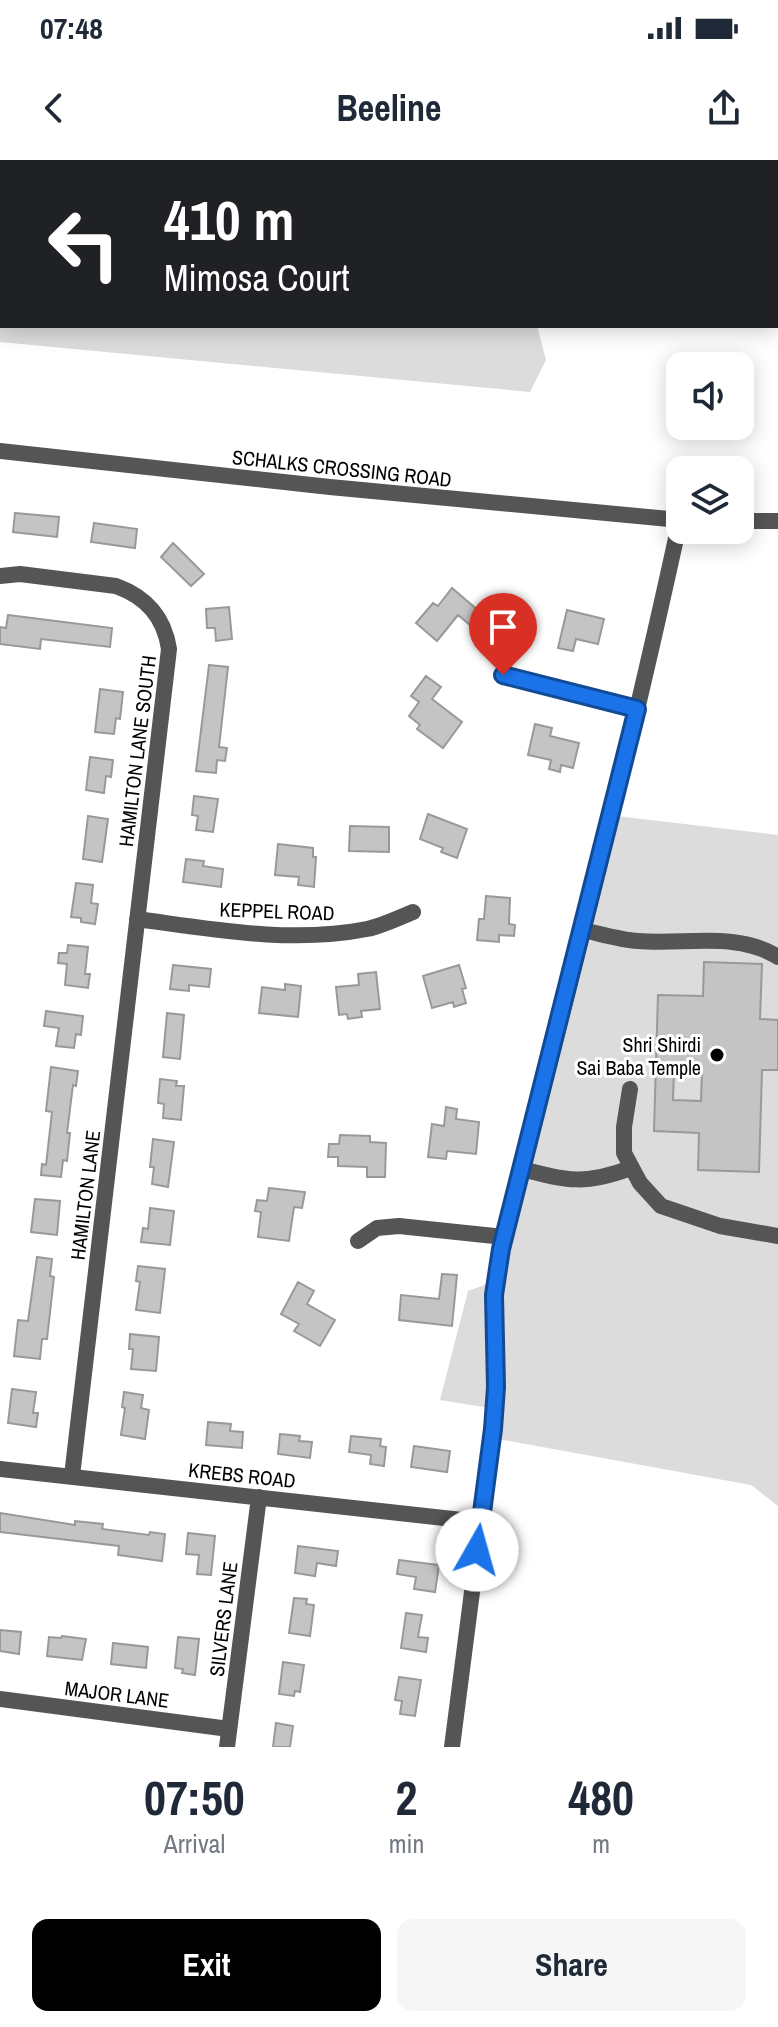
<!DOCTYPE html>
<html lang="en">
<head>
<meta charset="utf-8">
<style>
	:root { --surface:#fff; --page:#f6f6f7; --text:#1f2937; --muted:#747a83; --accent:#000 }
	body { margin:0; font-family:"Archivo Narrow",sans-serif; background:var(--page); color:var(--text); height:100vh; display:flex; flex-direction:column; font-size:30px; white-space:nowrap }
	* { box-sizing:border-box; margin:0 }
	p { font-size:26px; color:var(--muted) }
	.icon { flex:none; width:44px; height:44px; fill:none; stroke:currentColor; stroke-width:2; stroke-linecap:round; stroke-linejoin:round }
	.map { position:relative; height:1587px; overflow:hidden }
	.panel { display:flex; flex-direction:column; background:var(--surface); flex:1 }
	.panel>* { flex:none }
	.guide { position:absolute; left:0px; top:0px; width:778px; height:168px; box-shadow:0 4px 20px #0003; background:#202124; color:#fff; overflow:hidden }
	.fabs { position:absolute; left:666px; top:192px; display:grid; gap:16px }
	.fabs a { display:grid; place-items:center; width:88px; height:88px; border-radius:16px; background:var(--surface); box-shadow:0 4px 20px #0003; font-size:40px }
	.pin { position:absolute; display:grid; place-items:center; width:68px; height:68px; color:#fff; margin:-82px -34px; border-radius:50% 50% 50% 0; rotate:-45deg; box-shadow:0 0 8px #0007 }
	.pin .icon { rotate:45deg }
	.me { position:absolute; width:88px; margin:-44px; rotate:7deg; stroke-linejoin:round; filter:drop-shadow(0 0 6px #0008) }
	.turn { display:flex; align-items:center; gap:28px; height:168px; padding:0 32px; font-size:36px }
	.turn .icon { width:104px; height:104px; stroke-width:2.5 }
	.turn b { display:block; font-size:56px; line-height:68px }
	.eta { display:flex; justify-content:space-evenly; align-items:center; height:136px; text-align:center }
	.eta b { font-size:48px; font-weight:800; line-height:56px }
	.cta { display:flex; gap:16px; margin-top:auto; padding:16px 32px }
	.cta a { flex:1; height:92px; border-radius:16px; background:var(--accent); color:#fff; font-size:32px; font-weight:800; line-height:92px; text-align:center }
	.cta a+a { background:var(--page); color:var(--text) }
	.status { display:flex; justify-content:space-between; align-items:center; height:56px; padding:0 40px; background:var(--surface); direction:ltr }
	.status svg { height:22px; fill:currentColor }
	header { display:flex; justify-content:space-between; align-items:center; height:104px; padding:0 32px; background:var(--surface); font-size:36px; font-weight:800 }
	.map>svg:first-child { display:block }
	.green { fill:#dcdcdc }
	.building { fill:#c4c4c4; stroke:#999; stroke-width:2; fill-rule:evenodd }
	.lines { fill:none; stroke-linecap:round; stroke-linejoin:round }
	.minor { stroke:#555; stroke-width:16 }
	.route-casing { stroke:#114b97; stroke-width:20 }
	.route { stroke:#1a73e8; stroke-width:14 }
	.poi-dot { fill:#000; stroke:#fff; stroke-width:3 }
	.labels { text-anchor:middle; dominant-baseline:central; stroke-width:6; stroke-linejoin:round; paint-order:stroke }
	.street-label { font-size:20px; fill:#000; stroke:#fff }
	.poi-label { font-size:20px; fill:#000; stroke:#fff; text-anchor:end }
</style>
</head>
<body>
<div class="status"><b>07:48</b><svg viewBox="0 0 49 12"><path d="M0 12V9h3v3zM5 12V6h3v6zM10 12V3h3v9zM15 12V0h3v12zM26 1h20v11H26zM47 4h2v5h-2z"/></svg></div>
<header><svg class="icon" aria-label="back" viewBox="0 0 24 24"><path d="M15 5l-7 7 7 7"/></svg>Beeline<svg class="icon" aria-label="share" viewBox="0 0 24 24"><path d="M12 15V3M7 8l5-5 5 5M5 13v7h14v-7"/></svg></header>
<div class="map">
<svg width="778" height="1587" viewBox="0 0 778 1587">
	<rect width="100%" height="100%" fill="#fff"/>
	<!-- green -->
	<path class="green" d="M0,0h492l1,2h-491v164h535l9,34 -16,32 -530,-50z
		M616,656l162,19v671l-27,-21 -264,-48 3,-29 -50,-8 28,-109 27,-10z"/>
	<!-- building -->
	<path class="building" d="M15,353l44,4 -2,20 -44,-5z
		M94,363l43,6 -2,19 -44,-6z
		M173,383l31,31 -13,12 -30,-29z
		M452,428l28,24 -10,13 -12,-10 -21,26 -21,-18 17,-20 5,3z
		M229,447l3,32 -16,2 -1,-13h-8l-1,-19z
		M567,450l37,9 -6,25 -22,-5 -3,12 -15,-3z
		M8,455l104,13 -2,19 -69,-8 -1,10 -40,-5v-17l6,1z
		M209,505l19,2 -9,80 8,1 -2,13 -8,-1 -1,13 -20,-2z
		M426,516l15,11 -9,12 30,23 -19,26 -26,-19 3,-4 -11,-9 10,-14 -8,-6z
		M100,529l23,3 -3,27 -4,-1 -2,16 -19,-2z
		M535,564l17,4 -2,8 29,7 -6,25 -12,-3 -1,7 -11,-3 2,-9 -23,-5z
		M90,597l23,3 -2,17 -5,-1 -2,17 -18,-3z
		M194,636l24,3 -5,33 -17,-2 2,-14 -6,-1z
		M428,654l39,15 -10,29 -16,-6 2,-4 -23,-9z
		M88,656l20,3 -6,43 -19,-3z
		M350,666l39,1v25l-40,-1z
		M278,684l35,4v9h3l-2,30 -16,-2 1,-8 -24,-2z
		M186,699l18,2 -1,5 20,3 -2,18 -38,-5z
		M76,723l17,2 -2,18 7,1 -3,20 -14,-2v-4l-10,-1z
		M486,736l24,2 -1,26 6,1 -1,11 -15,-1v7l-22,-2 2,-21h5z
		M68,785l20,2 -3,27h5l-2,14 -23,-3 2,-21 -9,-1 1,-10h8z
		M704,802l58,2 -2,55 18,1v50h-16l-3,102 -61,-2 1,-37 -45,-2 4,-136 45,1zM674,910l28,1 -1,30 -28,-1z
		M173,805l38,4 -2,18 -20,-2v6l-19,-2z
		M459,805l7,23 -4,1 4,14 -12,4 -1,-5 -21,6 -9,-32z
		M376,812l4,37 -19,2 1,6 -14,2 -1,-5 -8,1 -3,-28 23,-2 -1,-11z
		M285,824l16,2 -3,31 -39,-4 3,-26 23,3z
		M46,851l37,5 -2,19 -5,-1 -2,14 -18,-2 3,-18 -15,-2z
		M167,853l17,2 -4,44 -17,-2z
		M51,907l27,4 -2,15 -3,-1 -6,48h3l-3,28 -4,-1 -2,17 -20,-2 1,-11 4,1 6,-53 -6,-1z
		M160,919l17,2 -1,5h8l-3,34 -18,-2 1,-14 -6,-1z
		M446,947l11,2 -1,10 23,3 -3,32 -29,-3 -1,8 -18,-2 4,-33 12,2z
		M340,975l30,1v6l16,1 -1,34h-18v-10l-29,-1v-9h-10l1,-13h10z
		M153,979l21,3 -6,45 -16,-3 2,-17h-4z
		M269,1028l36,4 -3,16 -8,-1 -5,34 -31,-4 3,-25 -6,-1 2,-11 10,1z
		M35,1039l25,2 -3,34 -26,-3z
		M150,1048l24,3 -4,34 -29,-3 2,-14 5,1z
		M37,1097l15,2 -2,17 4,1 -7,62h-5l-2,20 -26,-3 4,-36 10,1z
		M138,1106l27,3 -5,44 -24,-3 4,-28 -4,-1z
		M442,1114l15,1 -5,51 -53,-6 2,-25 38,4z
		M298,1122l16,9 -7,13 28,16 -15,26 -26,-15 5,-7 -18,-10z
		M130,1174l29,3 -3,34 -25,-2 2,-20h-4z
		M12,1229l24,3 -3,21h5l-2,14 -28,-4z
		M124,1232l19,3 -2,13 8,2 -4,29 -24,-4 4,-27 -3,-1z
		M208,1262l23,2 -1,7 13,1 -1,16 -36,-3z
		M280,1274l20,2 -1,5 13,1 -2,16 -32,-4z
		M351,1276l30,3 -1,7 6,1 -2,19 -14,-2 1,-9 -22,-3z
		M414,1286l36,5 -3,21 -36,-5z
		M0,1353l75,12v-4l28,3 -1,5 47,6 1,-3 15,2 -3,27 -44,-6 1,-9 -119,-14z
		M188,1373l27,3 -4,39 -14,-1 2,-19 -13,-1z
		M298,1386l40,5 -2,15 -19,-3 -2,13 -20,-3z
		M399,1400l40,5 -4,27 -21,-3 2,-12 -19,-3z
		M294,1438l13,1 -1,5 8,1 -4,31 -21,-3z
		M406,1453l16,2 -4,22 10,1 -2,14 -25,-4z
		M0,1470l21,2 -2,22 -19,-3z
		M62,1476l24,3 -4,21 -35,-4 2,-19 12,1z
		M178,1477l21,2 -4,36 -13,-2 1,-4 -8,-1z
		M113,1483l35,4 -2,21 -35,-4z
		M283,1502l21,3 -4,27 -5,-1 -1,5 -15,-2z
		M399,1517l22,3 -6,36 -15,-2 2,-13 -7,-1z
		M276,1563l17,3 -3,21h-17z"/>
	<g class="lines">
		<!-- minor -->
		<path class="minor" d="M0,291l330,36 350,33
			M740,361h38
			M0,416l20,-2 96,12c30,11 48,30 53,63l-97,827
			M503,515l134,34
			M137,759c75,10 154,25 230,10 15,-3 31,-11 46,-17
			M583,770c18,4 37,10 55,11 46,4 99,-10 140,16
			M630,929l-6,38v26l16,30 21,23 59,20 58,10
			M522,1009c46,12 63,16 109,-1
			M358,1081l19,-13 22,-2 105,11
			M0,1309l480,53
			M0,1539l229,30
			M227,1587l32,-250
			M452,1587l41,-318 3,-42 -2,-92 7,-46c63,-242 126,-484 179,-729"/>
	</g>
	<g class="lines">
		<!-- route casing -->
		<g class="route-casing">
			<path id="route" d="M477,1390l16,-121 3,-42 -2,-92 7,-46 136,-540 -134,-34"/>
		</g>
		<!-- route -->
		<use href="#route" class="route"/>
	</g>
	<!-- markers -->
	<circle class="poi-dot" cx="717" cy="895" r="8"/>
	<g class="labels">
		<!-- street labels -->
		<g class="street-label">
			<text transform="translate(342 308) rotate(6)">SCHALKS CROSSING ROAD</text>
			<text transform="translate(137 591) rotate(-83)">HAMILTON LANE SOUTH</text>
			<text transform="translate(277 751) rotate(2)">KEPPEL ROAD</text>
			<text transform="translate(85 1035) rotate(-83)">HAMILTON LANE</text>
			<text transform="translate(242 1315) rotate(6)">KREBS ROAD</text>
			<text transform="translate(223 1459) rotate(-83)">SILVERS LANE</text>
			<text transform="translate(117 1534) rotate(7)">MAJOR LANE</text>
		</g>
		<!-- poi labels -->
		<g class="poi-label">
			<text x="701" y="884">Shri Shirdi<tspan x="701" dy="23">Sai Baba Temple</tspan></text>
		</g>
	</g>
</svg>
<div class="fabs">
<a><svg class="icon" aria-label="sound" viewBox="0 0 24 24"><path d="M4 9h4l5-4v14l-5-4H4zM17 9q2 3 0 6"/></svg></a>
<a><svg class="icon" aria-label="layers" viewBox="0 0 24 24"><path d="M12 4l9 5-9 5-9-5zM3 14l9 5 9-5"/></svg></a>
</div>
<div class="pin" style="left:503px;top:515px;background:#d93025"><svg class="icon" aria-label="arrive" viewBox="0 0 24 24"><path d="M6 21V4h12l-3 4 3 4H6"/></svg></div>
<svg class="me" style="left:477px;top:1390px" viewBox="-20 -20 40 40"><circle r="19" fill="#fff"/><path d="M0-13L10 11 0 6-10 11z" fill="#1a73e8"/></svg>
<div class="guide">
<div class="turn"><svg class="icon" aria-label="left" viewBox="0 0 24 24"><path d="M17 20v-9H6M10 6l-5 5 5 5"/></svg><div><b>410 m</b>Mimosa Court</div></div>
</div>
</div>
<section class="panel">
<div class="eta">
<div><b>07:50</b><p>Arrival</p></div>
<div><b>2</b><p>min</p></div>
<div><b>480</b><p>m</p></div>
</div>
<div class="cta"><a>Exit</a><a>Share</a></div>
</section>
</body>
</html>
